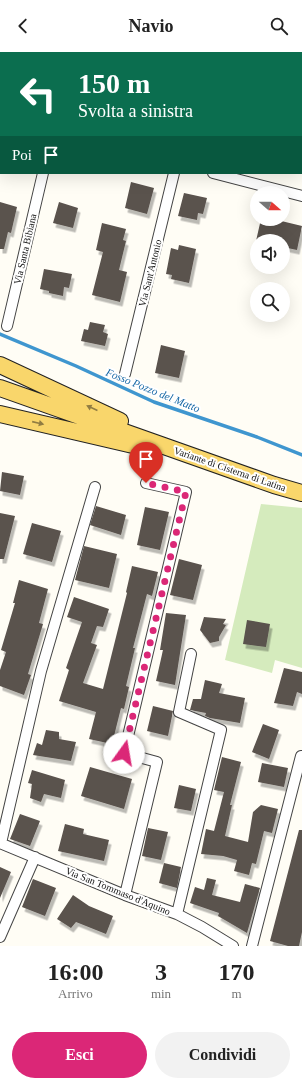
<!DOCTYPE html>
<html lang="it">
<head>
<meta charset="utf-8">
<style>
	:root { --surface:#fff; --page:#f2f2f2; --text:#222; --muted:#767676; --accent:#db2777 }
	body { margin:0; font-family:Georgia,serif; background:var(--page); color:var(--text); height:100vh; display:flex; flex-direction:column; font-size:15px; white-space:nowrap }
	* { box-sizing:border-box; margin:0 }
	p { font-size:13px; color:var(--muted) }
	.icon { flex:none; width:22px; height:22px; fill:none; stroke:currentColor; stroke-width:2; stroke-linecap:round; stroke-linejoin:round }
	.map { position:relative; height:894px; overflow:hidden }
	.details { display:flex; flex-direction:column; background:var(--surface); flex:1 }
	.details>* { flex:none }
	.top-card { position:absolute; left:0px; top:0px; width:302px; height:122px; box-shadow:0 4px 16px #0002; background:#0b6e4f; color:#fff; overflow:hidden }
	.needle { width:26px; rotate:110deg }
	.fabs { position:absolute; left:250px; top:134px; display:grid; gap:8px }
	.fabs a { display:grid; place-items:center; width:40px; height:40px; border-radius:50%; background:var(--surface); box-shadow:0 4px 16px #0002; font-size:20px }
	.pin { position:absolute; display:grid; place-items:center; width:34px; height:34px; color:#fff; margin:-41px -17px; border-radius:50% 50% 50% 0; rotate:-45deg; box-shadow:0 0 4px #0007 }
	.pin .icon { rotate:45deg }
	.me { position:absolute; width:44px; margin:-22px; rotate:13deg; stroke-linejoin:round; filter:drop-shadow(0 0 3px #0008) }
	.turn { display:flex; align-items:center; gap:14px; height:84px; padding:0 12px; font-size:18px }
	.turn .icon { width:52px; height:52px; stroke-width:2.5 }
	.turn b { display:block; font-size:28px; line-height:34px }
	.then { display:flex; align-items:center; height:38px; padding:0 12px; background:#0003; gap:8px; font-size:15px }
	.eta { display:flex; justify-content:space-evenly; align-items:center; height:68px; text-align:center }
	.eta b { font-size:24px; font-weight:600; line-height:28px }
	.button { display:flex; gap:8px; margin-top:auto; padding:8px 12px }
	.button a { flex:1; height:46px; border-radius:24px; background:var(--accent); color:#fff; font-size:16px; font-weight:600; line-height:46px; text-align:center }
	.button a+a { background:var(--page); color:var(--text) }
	header { display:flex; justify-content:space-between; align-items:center; height:52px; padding:0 12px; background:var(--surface); font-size:18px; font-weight:600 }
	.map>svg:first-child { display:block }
	.green { fill:#d5ebbd }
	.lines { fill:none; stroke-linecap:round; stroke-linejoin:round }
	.stream { stroke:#3f96cf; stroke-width:3.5 }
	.building { fill:#5a524d; filter:url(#shadow) }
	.minor-casing { stroke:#444; stroke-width:12 }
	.primary-casing { stroke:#222; stroke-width:18 }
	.minor { stroke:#fff; stroke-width:10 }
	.primary { stroke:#f9d66b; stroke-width:16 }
	.oneway { fill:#917d42 }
	.route { stroke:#db2777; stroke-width:7; stroke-dasharray:0 12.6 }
	.labels { text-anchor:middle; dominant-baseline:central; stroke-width:4; stroke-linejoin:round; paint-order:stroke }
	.street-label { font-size:10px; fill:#111; stroke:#fff }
	.water-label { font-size:11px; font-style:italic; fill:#1768a6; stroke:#fff }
</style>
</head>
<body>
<header><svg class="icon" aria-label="back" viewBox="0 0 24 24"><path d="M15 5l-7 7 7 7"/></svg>Navio<svg class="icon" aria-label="search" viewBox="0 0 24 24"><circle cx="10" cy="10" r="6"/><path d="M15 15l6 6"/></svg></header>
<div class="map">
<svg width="302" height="894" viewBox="0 0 302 894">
	<defs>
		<filter id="shadow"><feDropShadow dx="2.5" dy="4.5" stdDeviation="0" flood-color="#0004"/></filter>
	</defs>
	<rect width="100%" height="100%" fill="#fffdf5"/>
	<!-- green -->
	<path class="green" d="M261,452l41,4v160l-27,-8 -3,13 -47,-13z"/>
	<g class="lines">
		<!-- stream -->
		<path class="stream" d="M0,282l76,32 78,36 103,35 45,18"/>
	</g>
	<!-- building -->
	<path class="building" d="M131,130l23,6 -7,26 -22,-6z
		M184,141l23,5 -4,16 -5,-1 -1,7 -19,-4z
		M0,150l17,5 -6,26 -3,-1 -4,17h-4z
		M59,150l19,6 -5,20 -20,-5z
		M261,167h12l29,7 -5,24 -14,-3v-6h-27z
		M102,171l24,6 -3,11 3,1 -7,29 8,2 -7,30 -28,-7 11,-43 -7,-2z
		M179,193l17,4 -7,34 -18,-4 1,-4 -6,-1 5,-26 7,2z
		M44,217l28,5 -3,14 -5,-1 -1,9 -14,-3v-2l-9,-2z
		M90,270l15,3 -2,7 5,2 -3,12 -24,-5 3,-12 4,1z
		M161,293l24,6 -6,27 -24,-5z
		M2,420l22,4 -4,19 -20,-4z
		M96,454l30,9 -5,20 -31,-10z
		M145,455l24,5 -9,38 -23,-5z
		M0,461l15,3 -11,43h-4z
		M32,471l29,8 -9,31 -29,-8z
		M84,494l33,8 -8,34 -34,-8z
		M179,507l23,6 -9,35 -23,-5z
		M132,514l26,6 -6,24 -5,-2 -14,54h2l-9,38 3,1 -5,22 -3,-1 -9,36 -23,-5 7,-27 -37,-11 10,-31 -3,-2 16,-46 -15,-5 7,-20 35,12 -6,18 -6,-1 -6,17 6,2 -14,38 20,6 24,-96 -1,-1z
		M19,528l29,9 -9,34 4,1 -15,50 3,1 -7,20 -24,-9v-16l6,-18 -5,-2 14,-47h-2z
		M166,561l20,2 -11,70 -19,-4 7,-31h-3z
		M204,565l22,2 -3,5 3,1 -7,12v4l-9,2 -10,-13z
		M247,568l23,4 -4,23 -23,-3z
		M284,616l18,4v22l-5,-2 -4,14 -19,-3z
		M205,628l17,4 -3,9 26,5 -5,25 -30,-5 -5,-2 1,-3 -16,-3 3,-11h8z
		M153,654l20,5 -5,25 -21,-5z
		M263,672l16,6 -10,29 -17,-7z
		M46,678l13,2v7l17,3 -5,19 -38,-6 4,-12 5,2z
		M222,705l19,5 -11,43h2l-7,31 23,6 5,-30 8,-7 17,4 -6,24 -8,-2 -8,33 -4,-1 -3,12 -15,-4 3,-11 -14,-4 -22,-2 5,-25 8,2 10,-39 -10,-2z
		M262,711l26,5 -4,19 -26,-5z
		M90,715l42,12 -8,30 -43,-13z
		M32,718l33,10 -4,18 -17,-4 -3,8 -11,-4 2,-14 -4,-1z
		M179,733l17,4 -5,22 -17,-3z
		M20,762l20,7 -10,25 -20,-7z
		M65,772l19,5 -1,5 26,6 -5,21 -46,-10z
		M148,776l20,4 -7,28 -19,-4z
		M299,778h3v102l-3,14h-11l-18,-5z
		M164,811l17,4 -4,21 -18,-5z
		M0,815l11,5 -11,26z
		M207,826l9,2 -4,15 28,7 5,-18 15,4 -13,45 -29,-17 1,-3 -29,-10 5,-16 9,3z
		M33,827l23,9 -11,28 -23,-9z
		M73,843l16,11 24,10 -7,18 -30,-12 -5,6 -14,-9z"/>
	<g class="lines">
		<!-- minor casing -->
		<g class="minor-casing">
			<path id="minor" d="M0,65h1
				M213,121l89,23
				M7,274l36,-153
				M125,322l49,-201
				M0,791l125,52 52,19 25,13 31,19
				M1,791l40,-172 54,-184
				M125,843l32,-133 -33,-9 62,-261 -40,-9
				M177,862l44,-184 -42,-18 12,-58
				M0,885l35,-80
				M252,894l49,-190"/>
		</g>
		<!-- primary casing -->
		<g class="primary-casing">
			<path id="primary" d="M0,313l120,56
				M0,336l274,97 28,8
				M0,362l133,31"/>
		</g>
		<!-- minor -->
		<use href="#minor" class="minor"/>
		<!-- primary -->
		<use href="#primary" class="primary"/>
	</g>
	<!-- one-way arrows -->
	<defs><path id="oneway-solid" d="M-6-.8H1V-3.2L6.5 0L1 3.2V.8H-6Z"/></defs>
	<g class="oneway">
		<use href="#oneway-solid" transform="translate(92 356) rotate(-155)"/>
		<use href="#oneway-solid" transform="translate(38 371) rotate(13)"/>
	</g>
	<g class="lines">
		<!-- route -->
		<path class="route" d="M124,701l62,-261 -40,-9"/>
	</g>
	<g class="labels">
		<!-- street labels -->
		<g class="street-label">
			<text transform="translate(25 197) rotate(-77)">Via Santa Bibiana</text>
			<text transform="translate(150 221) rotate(-76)">Via Sant'Antonio</text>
			<text transform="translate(230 417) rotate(19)">Variante di Cisterna di Latina</text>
			<text transform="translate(118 839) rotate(22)">Via San Tommaso d'Aquino</text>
		</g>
		<!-- water labels -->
		<g class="water-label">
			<text transform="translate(153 338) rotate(22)">Fosso Pozzo del Matto</text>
		</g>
	</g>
</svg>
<div class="fabs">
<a><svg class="needle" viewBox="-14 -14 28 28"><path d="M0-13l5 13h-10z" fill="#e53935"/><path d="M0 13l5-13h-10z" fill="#767676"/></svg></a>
<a><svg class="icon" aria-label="sound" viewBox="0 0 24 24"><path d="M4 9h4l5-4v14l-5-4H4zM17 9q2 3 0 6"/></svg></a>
<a><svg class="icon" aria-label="search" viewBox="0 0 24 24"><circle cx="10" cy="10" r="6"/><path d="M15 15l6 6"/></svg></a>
</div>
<div class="pin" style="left:146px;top:431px;background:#d93025"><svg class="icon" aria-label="arrive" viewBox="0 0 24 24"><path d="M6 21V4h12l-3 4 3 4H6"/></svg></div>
<svg class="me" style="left:124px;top:701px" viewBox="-20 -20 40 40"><circle r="19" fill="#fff"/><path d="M0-13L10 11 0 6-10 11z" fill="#db2777"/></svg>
<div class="top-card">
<div class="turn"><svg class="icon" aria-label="left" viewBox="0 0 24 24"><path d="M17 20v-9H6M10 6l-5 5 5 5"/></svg><div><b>150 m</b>Svolta a sinistra</div></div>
<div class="then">Poi<svg class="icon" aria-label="arrive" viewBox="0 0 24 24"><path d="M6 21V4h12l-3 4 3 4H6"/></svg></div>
</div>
</div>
<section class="details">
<div class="eta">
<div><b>16:00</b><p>Arrivo</p></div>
<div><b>3</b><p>min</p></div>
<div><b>170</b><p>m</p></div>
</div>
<div class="button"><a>Esci</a><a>Condividi</a></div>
</section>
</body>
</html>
